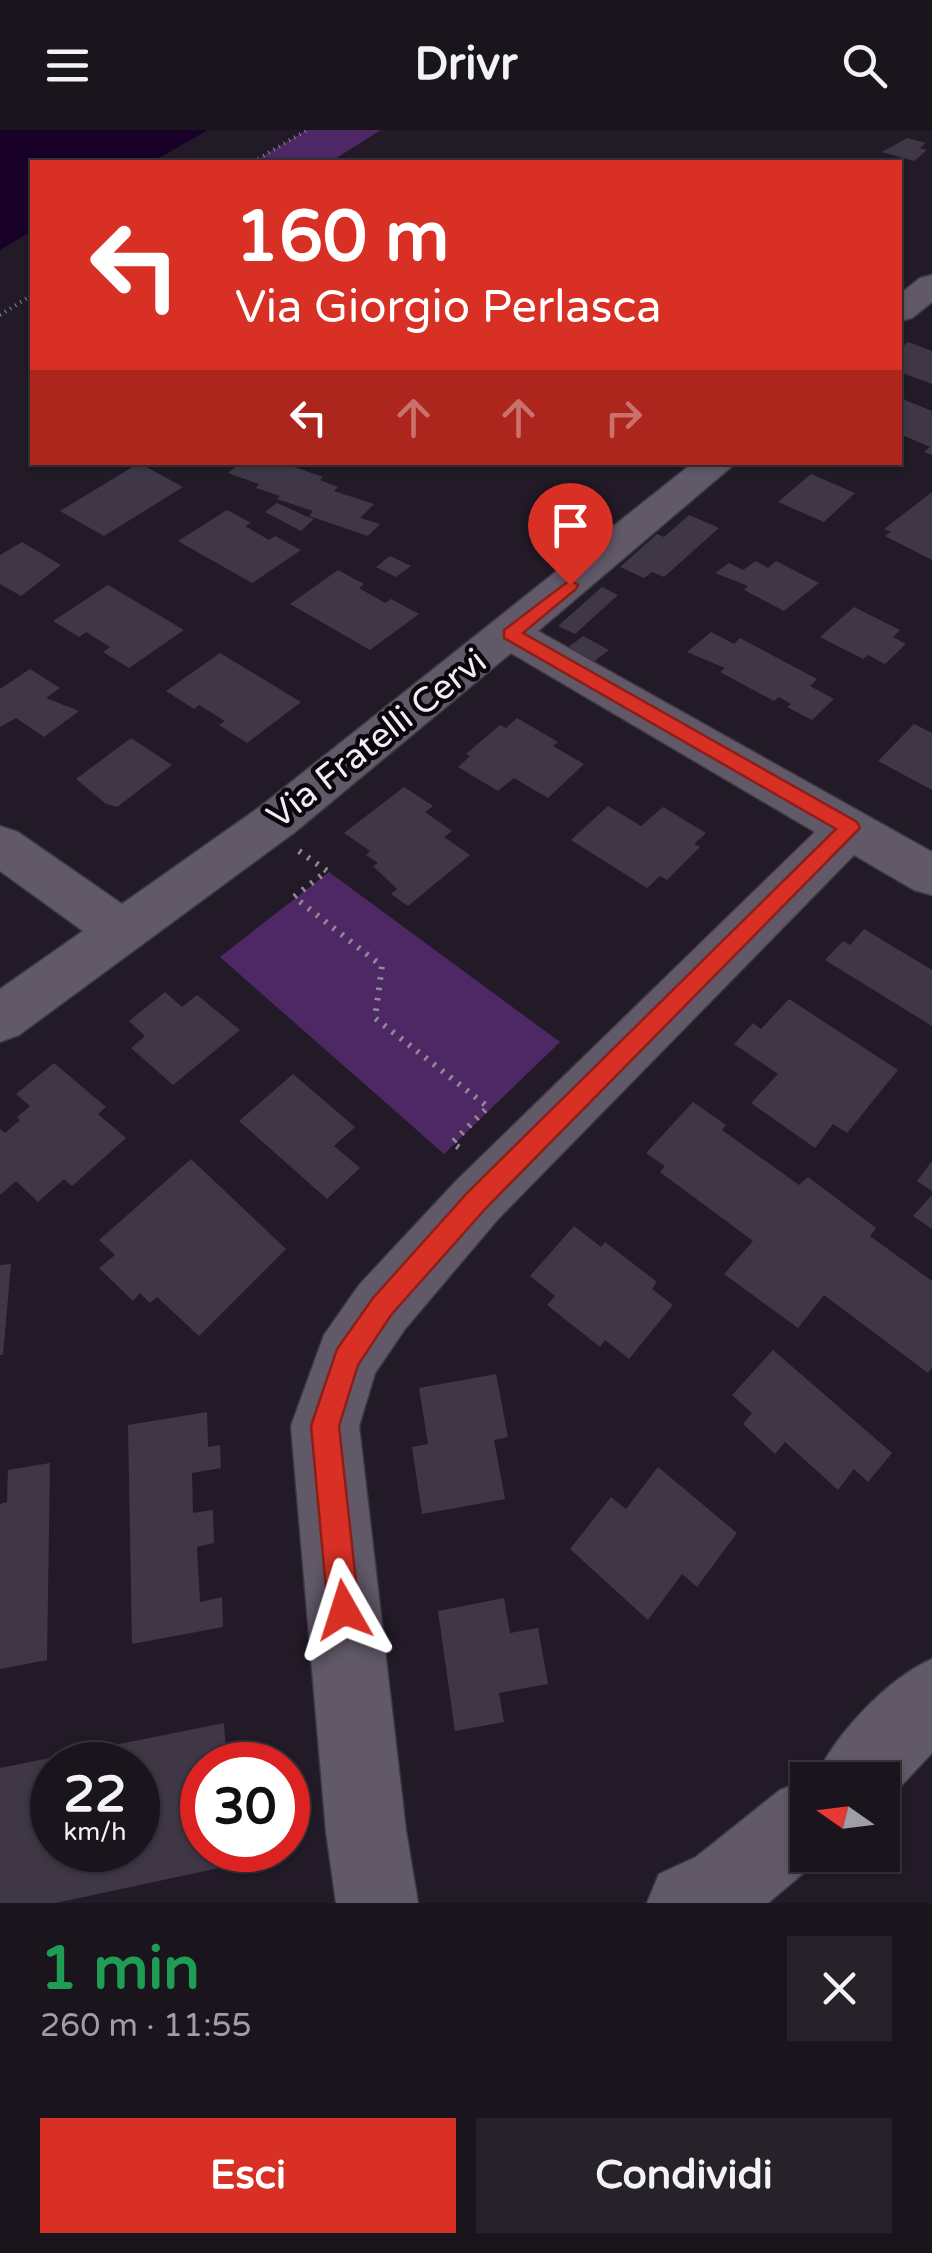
<!DOCTYPE html>
<html lang="it">
<head>
<meta charset="utf-8">
<style>
	:root { --surface:#1a141d; --page:#27212a; --text:#f1f3f6; --muted:#9f9ea4; --line:#38333b; --accent:#d93025 }
	body { margin:0; font-family:"Varela Round",sans-serif; background:var(--page); color:var(--text); height:100vh; display:flex; flex-direction:column; font-size:38px; white-space:nowrap }
	* { box-sizing:border-box; margin:0 }
	p { font-size:32px; color:var(--muted) }
	.icon { flex:none; width:55px; height:55px; fill:none; stroke:currentColor; stroke-width:2; stroke-linecap:round; stroke-linejoin:round }
	.map { position:relative; height:1773px; overflow:hidden }
	.panel { display:flex; flex-direction:column; background:var(--surface); flex:1 }
	.panel>* { flex:none }
	.guide { position:absolute; left:30px; top:30px; width:872px; height:305px; border-radius:0px; box-shadow:0 2px 8px #0004,0 0 0 2px var(--line); background:#d93025; color:#fff; overflow:hidden }
	.needle { width:65px; rotate:284deg }
	.controls { position:absolute; left:790px; top:1632px; display:grid; gap:20px }
	.controls a { display:grid; place-items:center; width:110px; height:110px; border-radius:0px; background:var(--surface); box-shadow:0 2px 8px #0004,0 0 0 2px var(--line); font-size:50px }
	.speed { position:absolute; left:30px; top:1612px; display:flex; gap:20px; font-size:50px; font-weight:700; text-align:center }
	.speed>* { display:grid; place-content:center; width:130px; height:130px; border-radius:50%; background:var(--surface); box-shadow:0 2px 8px #0004,0 0 0 2px var(--line); line-height:1 }
	.speed small { font-size:25px; font-weight:400 }
	.speed .limit { border:15px solid #d22; background:#fff; color:#111 }
	.pin { position:absolute; display:grid; place-items:center; width:85px; height:85px; color:#fff; margin:-102px -42px; border-radius:50% 50% 50% 0; rotate:-45deg; box-shadow:0 0 10px #0007 }
	.pin .icon { rotate:45deg }
	.me { position:absolute; width:110px; margin:-55px; rotate:354deg; stroke-linejoin:round; filter:drop-shadow(0 0 8px #0008) }
	.turn { display:flex; align-items:center; gap:35px; height:210px; padding:0 40px; font-size:45px }
	.turn .icon { width:130px; height:130px; stroke-width:2.5 }
	.turn b { display:block; font-size:70px; line-height:85px }
	.lanes { display:flex; align-items:center; height:95px; padding:0 40px; background:#0003; justify-content:center; gap:50px; direction:ltr }
	.lanes .off { opacity:.35 }
	.round { display:grid; place-items:center; flex:none; width:105px; height:105px; border-radius:0px; background:var(--page) }
	.overview { display:flex; align-items:center; justify-content:space-between; height:170px; padding:0 40px }
	h1 { font-size:60px; font-weight:800; line-height:75px; color:#1e9e55 }
	.cta { display:flex; gap:20px; margin-top:auto; padding:20px 40px }
	.cta a { flex:1; height:115px; border-radius:0px; background:var(--accent); color:#fff; font-size:40px; font-weight:800; line-height:115px; text-align:center }
	.cta a+a { background:var(--page); color:var(--text) }
	header { display:flex; justify-content:space-between; align-items:center; height:130px; padding:0 40px; background:var(--surface); font-size:45px; font-weight:800 }
	.map>svg:first-child { display:block }
	.green { fill:#4d2865 }
	.water { fill:#180028 }
	.building { fill:#403746; fill-rule:evenodd }
	.lines { fill:none; stroke-linecap:round; stroke-linejoin:round }
	.minor-casing { stroke:#3e3843; stroke-width:3 }
	.path-far1 { stroke:#918a96; stroke-width:4; stroke-dasharray:1 5; stroke-linecap:butt }
	.path { stroke:#918a96; stroke-width:6; stroke-dasharray:2.5 8; stroke-linecap:butt }
	.minor { fill:#615868; fill-rule:evenodd }
	.route { fill:#d93025; stroke:#8d1f18; stroke-width:2.5 }
	.labels { text-anchor:middle; dominant-baseline:central; stroke-width:9; stroke-linejoin:round; paint-order:stroke }
	.street-label { font-size:35px; fill:#f1ecf6; stroke:#0a070c }
</style>
</head>
<body>
<header><svg class="icon" aria-label="menu" viewBox="0 0 24 24"><path d="M4 6h16M4 12h16M4 18h16"/></svg>Drivr<svg class="icon" aria-label="search" viewBox="0 0 24 24"><circle cx="10" cy="10" r="6"/><path d="M15 15l6 6"/></svg></header>
<div class="map">
<svg width="932" height="1773" viewBox="0 0 932 1773">
	<rect width="100%" height="100%" fill="#221a27"/>
	<!-- green -->
	<path class="green" d="M307,0h74l-51,32h-77z
		M329,742l231,170 -116,112 -224,-197z"/>
	<!-- water -->
	<path class="water" d="M0,0h208l-56,32h-120v69l-32,19z"/>
	<!-- building -->
	<path class="building" d="M907,8l19,5 -6,5 7,2 -13,11 -32,-9z
		M908,212l24,9v33l-32,-12v-23z
		M900,268l32,13v44l-8,-3 6,-5 -30,-13z
		M241,332h52l-4,3 34,12 -3,3 18,7 -4,4 40,13 -14,14 20,6 -12,12 -59,-20 4,-5 -36,-12 3,-3 -24,-8 3,-4 -31,-11z
		M139,333l44,24 -79,49 -44,-25z
		M811,344l44,19 -31,29 -46,-20z
		M932,362v68l-47,-24 6,-4 -7,-3z
		M277,373l31,14 6,2 -13,12 -36,-19z
		M227,380l24,13 -6,3 24,14 6,-4 26,14 -49,33 -74,-42z
		M689,385l30,13 -55,49 -12,-5 -8,6 -24,-11 37,-33 7,3z
		M22,412l39,23 -40,31 -21,-12v-29z
		M390,426l21,10 -15,11 -20,-10z
		M756,431l12,7 8,-7 43,22 -35,28 -40,-21 4,-4 -33,-13 14,-10 14,7z
		M338,440l26,14 -5,4 26,15 6,-4 28,15 -49,36 -80,-46z
		M108,455l76,45 -55,38 -26,-16 7,-5 -24,-15 -7,5 -26,-16z
		M602,457l16,8 -43,39 -17,-8z
		M854,477l46,23 -7,7 13,7 -21,20 -17,-9 -5,4 -43,-22z
		M711,502l23,12 6,-6 77,41 -7,7 24,13 -22,21 -25,-13 4,-3 -12,-7 -5,4 -54,-29 5,-4 -38,-16z
		M583,506l26,14 -17,13 -26,-14z
		M220,523l81,49 -54,41 -28,-18 6,-4 -26,-16 -5,4 -28,-18z
		M30,539l30,19 -14,10 33,13 -35,26 -28,-19 -16,9v-38z
		M517,588l41,24 -5,4 31,18 -36,34 -34,-20 -16,13 -40,-24 12,-11 -4,-2 34,-29 6,3z
		M914,594l18,9v57l-54,-29z
		M131,608l41,27 -55,42 -11,-3 -30,-25z
		M404,657l29,19 -8,6 27,19 -8,6 26,18 -62,51 -17,-12 6,-5 -24,-23 5,-3 -12,-8 4,-4 -26,-18z
		M608,676l33,20 22,-19 43,26 -12,11 6,3 -33,33 -7,-4 -13,12 -76,-48z
		M864,799l68,41v56l-107,-66 18,-19 7,4z
		M165,862l17,15 15,-12 43,35 -67,55 -42,-37 14,-12 -16,-15z
		M789,869l109,71 -51,63 -14,-9 -18,24 -64,-45 27,-29 -44,-30 19,-21 8,6z
		M54,933l52,44 -8,7 28,24 -54,48 -8,-7 -26,23 -22,-21 -16,14v-66l5,4 15,-13 -3,-3 13,-11 -14,-12z
		M293,944l62,53 -21,19 26,22 -33,31 -88,-78z
		M693,972l33,23 -4,5 77,55 9,-8 68,51 -6,8 62,45v86l-4,6 -104,-78 -26,33 -74,-54 29,-33 -93,-69 5,-6 -19,-13z
		M191,1029l95,90 -87,87 -42,-39 -7,6 -10,-10 -7,8 -34,-33 16,-13 -16,-15z
		M932,1031v30l-15,-10z
		M932,1065v34l-19,-13z
		M574,1096l27,21 4,-5 52,40 -5,7 21,16 -44,54 -24,-19 -5,7 -53,-42 8,-9 -25,-20z
		M11,1134l-8,91h-3v-90z
		M773,1220l119,103 -24,29 -14,-13 -16,21 -53,-48 -10,12 -32,-30 9,-11 -20,-18z
		M496,1244l12,63 -14,3 11,59 -83,15 -10,-67 16,-3 -9,-56z
		M207,1282l1,35 12,-2 1,23 -29,5 1,40 20,-3 1,33 -17,4 3,55 22,-5 1,30 -91,17 -4,-219z
		M50,1333l-3,197 -47,9v-165l7,-2 1,-32z
		M658,1337l79,66 -40,54 -15,-13 -34,46 -78,-71 41,-52 15,12z
		M504,1468l6,35 28,-5 10,56 -49,9 5,29 -49,9 -17,-120z
		M224,1593l3,42h-25v85h30l1,15 -177,38h-56v-135zM52,1635h86v85h-86z"/>
	<g class="lines">
		<!-- minor casing -->
		<g class="minor-casing">
			<path id="minor" d="M932,145v27l-20,16 -12,3v-27l20,-16z
				M694,332h43l-199,169 394,221v43l-18,-5 -60,-35 -356,364 -93,110 -30,44 -16,53 47,405 12,72h-82l-10,-72 -35,-405 33,-91 35,-50 97,-104 359,-349 -304,-179 -216,179 -276,203 -19,7v-53l83,-58 -83,-60v-45l18,6 104,72 139,-98z
				M932,1529v94l-50,53v-26h-67c18,-44 73,-102 117,-121z
				M808,1649l4,1h-4v75h17l-57,48h-121l12,-29 37,-17 84,-67z"/>
		</g>
		<!-- path-far1 -->
		<path class="path-far1" d="M253,32l54,-32
			M0,185l32,-20"/>
		<!-- path -->
		<path class="path" d="M299,721l28,20 -33,26 88,69 -7,52 113,89 -36,36 9,6"/>
		<!-- minor -->
		<use href="#minor" class="minor"/>
	</g>
	<!-- route -->
	<path class="route" d="M570,450l8,5 -2,4 -53,44 334,189 3,6 -374,380 -95,107 -33,50 -19,61 20,184 -5,11 -10,5 -11,-5 -5,-11 -17,-184 26,-77 36,-51 95,-106 368,-363 -332,-191v-8z"/>
	<g class="labels">
		<!-- street labels -->
		<g class="street-label">
			<text transform="translate(377 609) rotate(-38)">Via Fratelli Cervi</text>
		</g>
	</g>
</svg>
<div class="controls">
<a><svg class="needle" viewBox="-14 -14 28 28"><path d="M0-13l5 13h-10z" fill="#e53935"/><path d="M0 13l5-13h-10z" fill="#9f9ea4"/></svg></a>
</div>
<div class="speed"><div>22<small>km/h</small></div><div class="limit">30</div></div>
<div class="pin" style="left:570px;top:455px;background:#d93025"><svg class="icon" aria-label="arrive" viewBox="0 0 24 24"><path d="M6 21V4h12l-3 4 3 4H6"/></svg></div>
<svg class="me" style="left:344px;top:1480px" viewBox="-20 -20 40 40"><path d="M0-17L14 15 0 8-14 15z" fill="#d93025" stroke="#fff" stroke-width="4"/></svg>
<div class="guide">
<div class="turn"><svg class="icon" aria-label="left" viewBox="0 0 24 24"><path d="M17 20v-9H6M10 6l-5 5 5 5"/></svg><div><b>160 m</b>Via Giorgio Perlasca</div></div>
<div class="lanes"><svg class="icon" aria-label="left" viewBox="0 0 24 24"><path d="M17 20v-9H6M10 6l-5 5 5 5"/></svg><svg class="icon off" aria-label="ahead" viewBox="0 0 24 24"><path d="M12 20V5M6 11l6-6 6 6"/></svg><svg class="icon off" aria-label="ahead" viewBox="0 0 24 24"><path d="M12 20V5M6 11l6-6 6 6"/></svg><svg class="icon off" aria-label="right" viewBox="0 0 24 24"><path d="M7 20v-9h11M14 6l5 5-5 5"/></svg></div>
</div>
</div>
<section class="panel">
<div class="overview"><div><h1>1 min</h1><p>260 m · 11:55</p></div><a class="round"><svg class="icon" aria-label="close" viewBox="0 0 24 24"><path d="M6 6l12 12M18 6L6 18"/></svg></a></div>
<div class="cta"><a>Esci</a><a>Condividi</a></div>
</section>
</body>
</html>
